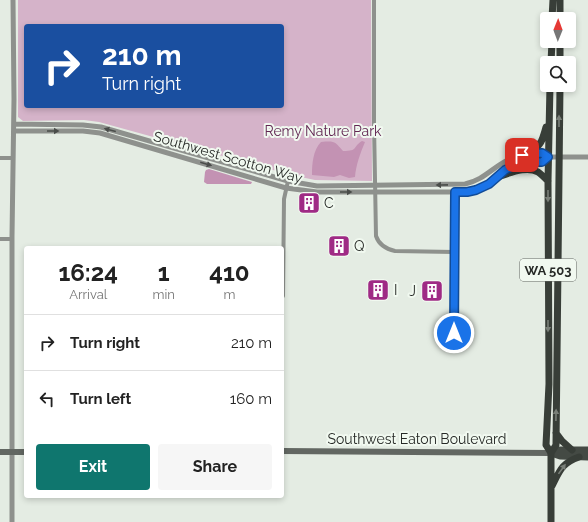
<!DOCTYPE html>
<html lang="en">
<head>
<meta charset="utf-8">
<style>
	:root { --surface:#fff; --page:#f6f6f6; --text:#222; --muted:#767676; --line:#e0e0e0; --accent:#0f766e }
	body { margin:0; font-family:Raleway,sans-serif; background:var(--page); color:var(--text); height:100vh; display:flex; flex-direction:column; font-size:15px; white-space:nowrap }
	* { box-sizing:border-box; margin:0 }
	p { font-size:13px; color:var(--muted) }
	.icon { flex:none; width:22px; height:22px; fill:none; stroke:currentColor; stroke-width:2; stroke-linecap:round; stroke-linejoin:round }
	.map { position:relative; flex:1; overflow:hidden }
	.side { position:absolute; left:24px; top:246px; width:260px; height:252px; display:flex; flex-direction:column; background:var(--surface); border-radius:4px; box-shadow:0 2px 6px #0003 }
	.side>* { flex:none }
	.top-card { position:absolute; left:24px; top:24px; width:260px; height:84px; border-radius:4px; box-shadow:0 2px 6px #0003; background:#1a4fa0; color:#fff; overflow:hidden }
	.needle { width:26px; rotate:1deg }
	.buttons { position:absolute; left:540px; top:12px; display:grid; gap:8px }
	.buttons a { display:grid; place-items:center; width:36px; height:36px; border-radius:4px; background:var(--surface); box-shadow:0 2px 6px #0003; font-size:20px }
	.pin { position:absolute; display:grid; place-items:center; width:34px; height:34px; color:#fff; margin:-17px; border-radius:8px; box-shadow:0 2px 6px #0006 }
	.me { position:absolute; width:44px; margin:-22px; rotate:0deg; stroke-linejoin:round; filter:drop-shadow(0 0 3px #0008) }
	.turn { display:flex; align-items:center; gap:14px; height:84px; padding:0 12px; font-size:18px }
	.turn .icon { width:52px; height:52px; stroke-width:2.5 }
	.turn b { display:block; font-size:28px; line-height:34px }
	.eta { display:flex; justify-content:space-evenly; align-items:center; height:68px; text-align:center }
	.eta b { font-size:24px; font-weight:700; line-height:28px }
	.primary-button { display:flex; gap:8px; margin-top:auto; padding:8px 12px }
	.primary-button a { flex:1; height:46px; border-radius:4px; background:var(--accent); color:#fff; font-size:16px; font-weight:700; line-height:46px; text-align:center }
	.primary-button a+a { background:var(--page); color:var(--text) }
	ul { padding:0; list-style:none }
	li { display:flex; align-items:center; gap:12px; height:56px; padding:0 12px; border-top:1px solid var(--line) }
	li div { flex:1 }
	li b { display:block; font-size:15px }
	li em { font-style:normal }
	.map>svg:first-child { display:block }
	.green { fill:#d5b3c9; fill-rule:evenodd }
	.water { fill:#c392b3 }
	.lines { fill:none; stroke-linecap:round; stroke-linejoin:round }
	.minor { stroke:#8e918d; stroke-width:4 }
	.tertiary { stroke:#8e918d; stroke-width:5 }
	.secondary { stroke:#626762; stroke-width:6 }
	.primary { stroke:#444a44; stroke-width:7 }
	.trunk { stroke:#383e38; stroke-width:7 }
	.oneway { fill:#797f78 }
	.oneway2 { fill:#4a4d4a }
	.route-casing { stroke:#114b97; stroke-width:10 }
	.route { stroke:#1a73e8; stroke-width:7 }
	.labels { text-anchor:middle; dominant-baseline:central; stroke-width:4; stroke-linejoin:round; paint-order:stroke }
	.shield { fill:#f1f9f0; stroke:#636763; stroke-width:1 }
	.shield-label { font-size:13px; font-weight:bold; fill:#262926 }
	.park-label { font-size:14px; fill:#612652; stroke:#f1f9f0 }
	.street-label { font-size:14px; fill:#262926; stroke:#f1f9f0 }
	.poi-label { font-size:14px; fill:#262926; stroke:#f1f9f0; text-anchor:start }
</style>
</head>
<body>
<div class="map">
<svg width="588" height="522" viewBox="0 0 588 522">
	<rect width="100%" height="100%" fill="#e4ece3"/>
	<!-- green -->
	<path class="green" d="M18,0h353l1,181 -57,-1 -24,-5 -192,-53 -15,-2 -61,1 -5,-4zM26,26h256v80h-256z"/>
	<!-- water -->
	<path class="water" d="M362,141l3,1c-5,12 -9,23 -10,35l-6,1 -9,-3 -6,2 -22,-2c0,-11 1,-25 9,-33 14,-1 13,-1 22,9 16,0 9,-4 19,-10z
		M209,169l43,13 -1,2h-44l-3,-2 1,-10 1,-2z"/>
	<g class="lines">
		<!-- minor -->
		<path class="minor" d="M374,0v124l2,112c3,9 10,13 19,15l59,1
			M0,158h13
			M0,239h12
			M283,296l1,-97 4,-18
			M454,333l1,-140"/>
		<!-- tertiary -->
		<path class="tertiary" d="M14,124l69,1 18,2 187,54 29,5 148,-2c18,-4 26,-15 41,-23 8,-5 29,-11 37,-7 2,0 3,2 5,3
			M14,131h69l17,2 186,55 31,4h150l9,-2 7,-3 6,-3 16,-14 8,-4 10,-3 6,-2 13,1 6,-5h40
			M12,522v-286l2,-137 -1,-99"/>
		<!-- secondary -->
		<path class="secondary" d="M282,451l269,2
			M0,452h26"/>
		<!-- primary -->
		<path class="primary" d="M551,453l9,-3h28
			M551,453l9,3 28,1"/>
		<!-- trunk -->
		<path class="trunk" d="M552,19l1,-19
			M560,19v-19
			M551,63l1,-22
			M560,63v-22
			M550,85l-2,96 1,203 -3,61 5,8
			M529,153c6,-4 12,-8 14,-16 1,-3 2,-6 3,-10
			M497,177c11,-3 29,-12 41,-5 4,3 7,6 10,9
			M556,433l6,8 10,9
			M552,486c8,-16 10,-23 27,-29
			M551,522v-69l5,-8 4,-360"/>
	</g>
	<!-- one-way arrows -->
	<defs><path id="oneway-solid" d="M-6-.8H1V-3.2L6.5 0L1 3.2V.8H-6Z"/></defs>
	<g class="oneway">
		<use href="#oneway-solid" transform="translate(559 121) rotate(-90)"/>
		<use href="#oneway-solid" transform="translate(548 196) rotate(90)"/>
		<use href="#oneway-solid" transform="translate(548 326) rotate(90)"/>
		<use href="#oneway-solid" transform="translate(556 415) rotate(-89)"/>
		<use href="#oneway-solid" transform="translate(562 469) rotate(-54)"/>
	</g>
	<g class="oneway2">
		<use href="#oneway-solid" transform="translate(110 130) rotate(-165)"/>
		<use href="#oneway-solid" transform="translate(53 131)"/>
		<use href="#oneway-solid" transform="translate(206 164) rotate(16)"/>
		<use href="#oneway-solid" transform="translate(442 185) rotate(179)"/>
		<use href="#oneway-solid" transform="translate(346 192)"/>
	</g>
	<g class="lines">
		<!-- route casing -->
		<g class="route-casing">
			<path id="route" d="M454,333l1,-141h12l9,-2 13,-6 16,-14 8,-4 13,-4h16l6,-5 -6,-4 -20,2"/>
		</g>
		<!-- route -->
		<use href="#route" class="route"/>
	</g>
	<!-- icons -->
	<defs>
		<g id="building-square" transform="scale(1.15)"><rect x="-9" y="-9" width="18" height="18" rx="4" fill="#9f2a85" stroke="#f1f9f0"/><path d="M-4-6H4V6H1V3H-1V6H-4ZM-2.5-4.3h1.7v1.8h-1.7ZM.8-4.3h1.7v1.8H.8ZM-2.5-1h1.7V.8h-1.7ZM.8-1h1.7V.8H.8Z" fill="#fff"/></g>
	</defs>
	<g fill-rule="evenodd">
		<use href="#building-square" x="309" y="203"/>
		<use href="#building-square" x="339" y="246"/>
		<use href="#building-square" x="378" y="290"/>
		<use href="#building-square" x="432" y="291"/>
	</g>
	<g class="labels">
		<!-- shield labels -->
		<rect class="shield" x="520" y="259" width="56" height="22" rx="3"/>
		<g class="shield-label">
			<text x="548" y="270">WA 503</text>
		</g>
		<!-- park labels -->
		<g class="park-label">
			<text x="323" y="131">Remy Nature Park</text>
		</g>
		<!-- street labels -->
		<g class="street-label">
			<text transform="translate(228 157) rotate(16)">Southwest Scotton Way</text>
			<text x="417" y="439">Southwest Eaton Boulevard</text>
		</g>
		<!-- poi labels -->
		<g class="poi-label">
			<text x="324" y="203">C</text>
			<text x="354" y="246">Q</text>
			<text x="394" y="290">I</text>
			<text x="416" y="291" text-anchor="end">J</text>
		</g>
	</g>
</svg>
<div class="buttons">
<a><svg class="needle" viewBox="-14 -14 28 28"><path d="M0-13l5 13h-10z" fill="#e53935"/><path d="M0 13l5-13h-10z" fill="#767676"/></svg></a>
<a><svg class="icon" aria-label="search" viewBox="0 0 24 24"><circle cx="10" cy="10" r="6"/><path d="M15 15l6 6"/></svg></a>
</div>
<div class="pin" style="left:522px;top:155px;background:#d93025"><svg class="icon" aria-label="arrive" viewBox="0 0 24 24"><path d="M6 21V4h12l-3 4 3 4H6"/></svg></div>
<svg class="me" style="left:454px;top:333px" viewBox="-20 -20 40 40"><circle r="17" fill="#1a73e8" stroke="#fff" stroke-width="3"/><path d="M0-11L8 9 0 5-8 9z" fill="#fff"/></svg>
<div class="top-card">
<div class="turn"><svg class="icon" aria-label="right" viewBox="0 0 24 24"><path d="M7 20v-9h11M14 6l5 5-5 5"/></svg><div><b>210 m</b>Turn right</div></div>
</div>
<section class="side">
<div class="eta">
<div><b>16:24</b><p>Arrival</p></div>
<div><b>1</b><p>min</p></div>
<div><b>410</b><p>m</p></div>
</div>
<ul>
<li><svg class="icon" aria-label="right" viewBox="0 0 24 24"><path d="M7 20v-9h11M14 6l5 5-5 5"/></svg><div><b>Turn right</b></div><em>210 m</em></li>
<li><svg class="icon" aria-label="left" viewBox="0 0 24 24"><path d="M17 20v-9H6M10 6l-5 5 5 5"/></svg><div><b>Turn left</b></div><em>160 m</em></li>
</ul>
<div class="primary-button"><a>Exit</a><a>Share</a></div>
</section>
</div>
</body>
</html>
